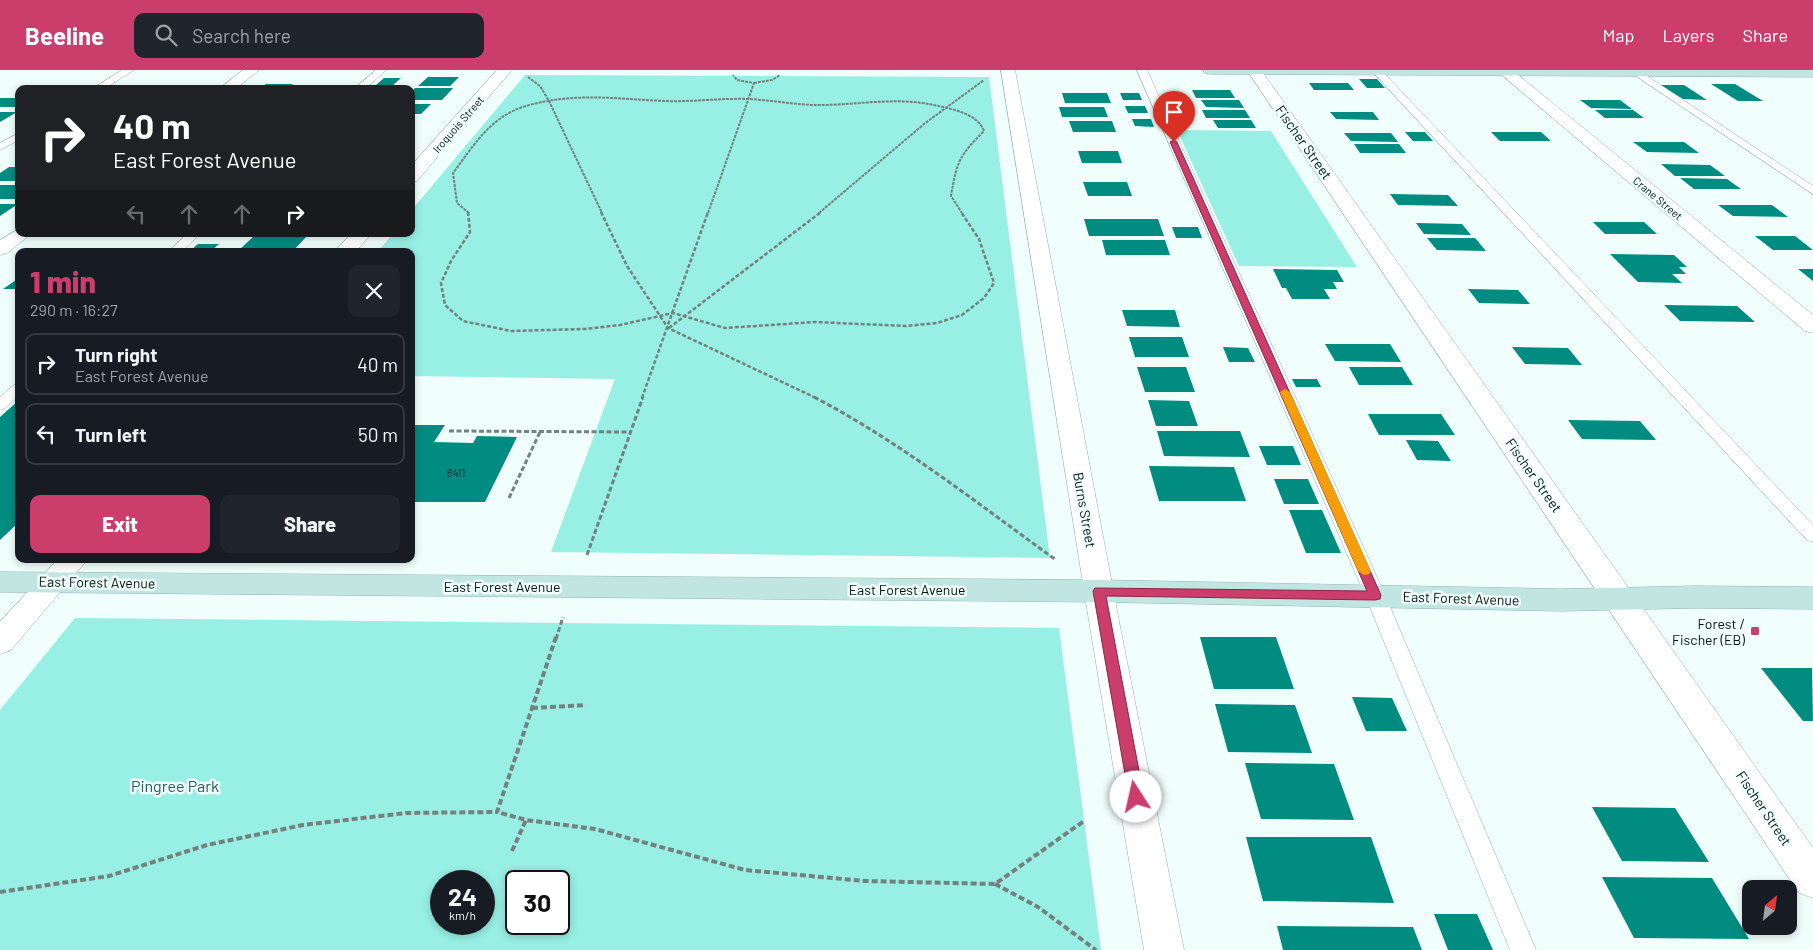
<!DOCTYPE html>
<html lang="en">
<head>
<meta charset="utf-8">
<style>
	:root { --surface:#171b24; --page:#20242c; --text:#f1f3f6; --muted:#9ea1a6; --line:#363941; --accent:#cb3e6b }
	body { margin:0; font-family:Barlow,sans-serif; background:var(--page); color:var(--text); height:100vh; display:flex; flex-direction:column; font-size:19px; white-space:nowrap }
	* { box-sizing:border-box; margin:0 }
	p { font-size:16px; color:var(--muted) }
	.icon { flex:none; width:28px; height:28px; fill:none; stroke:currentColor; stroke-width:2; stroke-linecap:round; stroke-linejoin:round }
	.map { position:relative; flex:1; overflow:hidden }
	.sheet { position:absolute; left:15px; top:178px; width:400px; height:315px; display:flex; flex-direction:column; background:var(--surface); border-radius:10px; box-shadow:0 2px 8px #0003 }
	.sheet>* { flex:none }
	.hud { position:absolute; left:15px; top:15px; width:400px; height:152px; border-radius:10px; box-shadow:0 2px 8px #0003; background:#202124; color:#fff; overflow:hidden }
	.needle { width:32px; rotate:29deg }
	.tools { position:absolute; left:1742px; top:810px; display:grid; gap:10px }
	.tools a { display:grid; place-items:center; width:55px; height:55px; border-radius:10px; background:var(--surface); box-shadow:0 2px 8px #0003; font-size:25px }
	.speed { position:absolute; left:430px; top:800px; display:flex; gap:10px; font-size:25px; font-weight:700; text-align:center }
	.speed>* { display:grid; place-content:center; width:65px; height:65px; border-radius:50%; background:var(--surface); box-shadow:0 2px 8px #0003; line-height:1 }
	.speed small { font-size:12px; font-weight:400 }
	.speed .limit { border:2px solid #111; border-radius:8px; background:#fff; color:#111 }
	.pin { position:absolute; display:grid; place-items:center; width:42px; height:42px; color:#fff; margin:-51px -21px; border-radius:50% 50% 50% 0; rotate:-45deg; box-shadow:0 0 5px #0007 }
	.pin .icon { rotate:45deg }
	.me { position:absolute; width:55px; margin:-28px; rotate:350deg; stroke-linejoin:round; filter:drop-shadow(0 0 4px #0008) }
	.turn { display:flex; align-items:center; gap:18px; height:105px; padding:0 15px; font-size:22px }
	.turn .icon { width:65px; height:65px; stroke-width:2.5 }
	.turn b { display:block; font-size:35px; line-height:42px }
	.lanes { display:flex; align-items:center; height:48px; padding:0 15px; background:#0003; justify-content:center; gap:25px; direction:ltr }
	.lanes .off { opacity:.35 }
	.round { display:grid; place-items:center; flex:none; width:52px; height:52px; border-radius:10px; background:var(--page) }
	.overview { display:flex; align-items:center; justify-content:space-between; height:85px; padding:0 15px }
	h1 { font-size:30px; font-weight:800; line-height:38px; color:var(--accent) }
	.primary-button { display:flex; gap:10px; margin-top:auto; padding:10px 15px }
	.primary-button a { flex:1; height:58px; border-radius:10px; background:var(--accent); color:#fff; font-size:20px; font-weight:800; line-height:58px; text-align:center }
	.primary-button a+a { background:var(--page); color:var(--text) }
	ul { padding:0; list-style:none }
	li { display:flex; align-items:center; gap:15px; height:62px; margin:0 10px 8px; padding:0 5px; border:2px solid var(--line); border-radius:10px }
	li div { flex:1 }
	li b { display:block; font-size:19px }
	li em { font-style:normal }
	header { display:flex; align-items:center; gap:30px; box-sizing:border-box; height:70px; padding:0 25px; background:var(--accent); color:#fff }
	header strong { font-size:24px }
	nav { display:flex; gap:28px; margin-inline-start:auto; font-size:18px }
	.search { width:350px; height:45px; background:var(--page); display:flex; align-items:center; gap:12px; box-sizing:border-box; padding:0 18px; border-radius:10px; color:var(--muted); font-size:19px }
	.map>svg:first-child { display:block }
	.green { fill:#98efe4; fill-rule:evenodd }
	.building { fill:#018c81 }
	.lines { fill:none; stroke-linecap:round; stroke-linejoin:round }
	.service-casing { stroke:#91b4ae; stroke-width:1 }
	.minor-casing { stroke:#91b4ae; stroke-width:1 }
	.secondary-casing { stroke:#91b4ae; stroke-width:1 }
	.path-far3 { stroke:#74817f; stroke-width:2; stroke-dasharray:3 1; stroke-linecap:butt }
	.path-far2 { stroke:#74817f; stroke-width:2.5; stroke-dasharray:4 2; stroke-linecap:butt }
	.path-far1 { stroke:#74817f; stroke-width:3; stroke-dasharray:5 2.5; stroke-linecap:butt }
	.path { stroke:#74817f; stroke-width:4; stroke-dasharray:6 3; stroke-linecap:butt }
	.service { fill:#fff; fill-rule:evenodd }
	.minor { fill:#fff; fill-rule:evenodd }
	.secondary { fill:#c1e6e2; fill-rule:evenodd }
	.route { fill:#cb3e6b; stroke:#842846 }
	.slow { fill:#f59e0b }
	.poi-dot { fill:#cb3e6b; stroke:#f0fefc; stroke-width:2 }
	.labels { text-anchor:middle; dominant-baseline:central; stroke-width:5; stroke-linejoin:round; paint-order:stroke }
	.far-street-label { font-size:11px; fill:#061311; stroke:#f0fefc }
	.number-label { font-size:11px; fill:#05312d }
	.street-label { font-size:14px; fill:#061311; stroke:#f0fefc }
	.poi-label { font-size:14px; fill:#061311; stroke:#f0fefc; text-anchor:end }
	.near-park-label { font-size:16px; fill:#2c5c56; stroke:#f0fefc }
</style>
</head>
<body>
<header>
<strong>Beeline</strong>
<div class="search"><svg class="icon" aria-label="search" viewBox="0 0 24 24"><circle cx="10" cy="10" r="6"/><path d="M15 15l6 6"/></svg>Search here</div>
<nav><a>Map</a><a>Layers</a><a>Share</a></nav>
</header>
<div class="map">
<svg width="1813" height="880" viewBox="0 0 1813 880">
	<rect width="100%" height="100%" fill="#f0fefc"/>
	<!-- green -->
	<path class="green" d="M525,5l464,2 61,481 -499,-6 64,-173 -204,-3v-125h-33l15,-17h18v-23z
		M1177,60l94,1 86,136 -118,-1z
		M75,548l984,10 42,322h-1101v-240zM441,811h43v43h-43zM559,811v43h-43v-43z"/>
	<!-- building -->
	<path class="building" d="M428,7h31l-9,9h-32z
		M384,8h17l-8,7h-17z
		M1359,9h18l8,9h-18z
		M1309,13h39l6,7h-40z
		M266,14h27l-6,5h-28z
		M1711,14h24l28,17h-25z
		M1660,15h24l23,15 -24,-1z
		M415,18h38l-11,12h-31v-8z
		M1192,20h38l5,8h-39z
		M1062,23h45l4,10h-46z
		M1120,23h19l3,7h-19z
		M0,28h19v9h-19z
		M1201,30h38l5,8 -38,-1z
		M1580,30h40l12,9 -41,-1z
		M411,34h20l-10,10h-10z
		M1125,36h20l3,7h-20z
		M1059,37h45l4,10h-46z
		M1202,40h43l5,8h-44z
		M1595,40h38l11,8h-39z
		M0,42h17l-17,10z
		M1167,42h18l3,7h-17z
		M1330,42h43l6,8 -43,-1z
		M1132,49h19l3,8 -19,-1z
		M1213,50h38l5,8h-38z
		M1069,51h43l4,11h-43z
		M1405,62h20l8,9h-20z
		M1491,62h50l10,9h-51z
		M1344,63h47l7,9 -47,-1z
		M1633,72h51l15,11 -52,-1z
		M1354,74h45l7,9h-46z
		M1078,81h40l4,12h-40z
		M1661,94l49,1 15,11h-50z
		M9,97h10v14h-19v-8z
		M1680,108l47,1 14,10h-47z
		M1083,112h44l5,14h-44z
		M0,115h19v14h-19z
		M1390,124l58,1 10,11 -60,-1z
		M0,134h18l-18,12z
		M1718,135h54l16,12 -55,-1z
		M1084,149h74l6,17h-75z
		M1593,152h51l13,12h-52z
		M1416,153l46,1 9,11 -47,-1z
		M1172,157h26l4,11h-26z
		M254,166h53l-14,15h-55z
		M1755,166h40l18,14h-40z
		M1427,168h48l11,13 -49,-1z
		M1102,170h63l5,15h-64z
		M198,174h21l-8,7h-21z
		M1610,184l64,1 13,12h-8l7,7h-14l10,9 -44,-1z
		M1273,199l64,1 7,12h-11l4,7h-13l6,10h-38l-6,-11h-4z
		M1798,199h15v12z
		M19,208v11h-16z
		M1468,219l50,1 12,14 -51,-1z
		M1664,235l73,1 18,16 -75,-1z
		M1122,240h53l5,17 -53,-1z
		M1129,267h53l7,20h-54z
		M1325,274h65l11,18 -66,-1z
		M1223,277l25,1 7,14h-26z
		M1512,277l56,1 14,17 -57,-1z
		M1137,297h49l9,25h-50z
		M1349,297h53l11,18h-54z
		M1292,309h25l4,8h-25z
		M19,330v122l-19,18v-123z
		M1148,330l41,1 9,25h-42z
		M1368,344h73l14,21h-76z
		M1568,350l72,1 16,19 -74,-1z
		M411,355h34l-11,17 39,1 4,-7 40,1 -32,65h-74z
		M1157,361h83l10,26 -86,-1z
		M1406,370l32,1 13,20 -34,-1z
		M1259,376h34l8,19h-34z
		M1149,396l85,1 12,34h-87z
		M1274,409h34l11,25h-35z
		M1289,440h33l19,43h-35z
		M1200,567h76l18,52h-80z
		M1761,598h51l1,53h-10z
		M1352,627l40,1 15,33h-41z
		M1215,634l80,1 17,48 -84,-1z
		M1245,693l89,1 20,56 -93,-1z
		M1592,737l83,1 34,54 -87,-1z
		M1246,767h125l23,66 -131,-2z
		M1602,807l110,1 37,61 -115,-1z
		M1434,844h43l16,36h-45z
		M1277,856l136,1 9,23h-139z"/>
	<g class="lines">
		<!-- service casing -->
		<g class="service-casing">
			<path id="service" d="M122,0h12l-30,19h-12z
				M376,0h10l-21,19h-11z
				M1137,0h10l238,525 151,355h-26l-145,-355z
				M1371,0h10l432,455v17l-6,-2z
				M1627,0h11l175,116v8z
				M19,63v7l-19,10v-7z
				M187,164h13l-18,17h-13z
				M19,314v12l-14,12 -5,2v-13l14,-12z"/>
		</g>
		<!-- minor casing -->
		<g class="minor-casing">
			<path id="minor" d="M243,0h16l-23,19h-17z
				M497,0h15l-95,111 -6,1v-16z
				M1001,0h14l104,551 65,329h-40l-55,-329z
				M1247,0h14l552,778v50l-14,-5z
				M1496,0h16l301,245v18l-8,-2z
				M19,159v5h12l-24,19 -7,2v-15z
				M351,164h20l-15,17h-21z
				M58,489h30l-77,91 -11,4v-32z"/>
		</g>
		<!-- secondary casing -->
		<g class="secondary-casing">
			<path id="secondary" d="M1203,0h610v7l-603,-3 -5,-1z
				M0,502l1099,8 463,9 133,-3 118,1v22l-118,-1 -133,3 -463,-9 -1099,-10z"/>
		</g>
		<!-- path-far3 -->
		<path class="path-far3" d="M528,7l12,9 9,15 53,112
			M754,13l18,-3 8,-5
			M469,143l-12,-10 -4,-30c21,-28 38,-57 73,-67 47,-14 92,-7 139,-5 28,1 56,-3 83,-2 22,1 43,5 64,6 38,1 79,-8 117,-1 18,4 48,8 55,27 -25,25 -27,30 -33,65l11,17
			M708,143l46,-130 -17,-3 -4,-5
			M819,143l105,-89 60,-44"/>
		<!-- path-far2 -->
		<path class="path-far2" d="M468,142l2,20 -19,29 -10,22 4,22 18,16 48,10 74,-2 35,-4 53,-12 52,15 90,-6 91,4 31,-3 25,-8 22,-17 10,-15 -15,-44 -18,-27
			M601,142l26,54 41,62 148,70
			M669,258l152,-116
			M642,328l66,-186"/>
		<!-- path-far1 -->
		<path class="path-far1" d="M814,327c86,45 163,106 242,163
			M449,361l182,1
			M509,428l31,-66
			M587,485l56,-158
			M556,569l7,-22"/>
		<!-- path -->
		<path class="path" d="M556,567l-59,175 29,8 69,9 150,41 120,11 130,3 89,-63
			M532,638l54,-3
			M512,781l14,-31
			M995,814l43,23 58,43
			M0,822l109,-16 98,-31 96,-20 103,-12 91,-1"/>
		<!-- service -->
		<use href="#service" class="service"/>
		<!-- minor -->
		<use href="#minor" class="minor"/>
		<!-- secondary -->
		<use href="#secondary" class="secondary"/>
	</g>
	<!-- route -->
	<path class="route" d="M1174,70l3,2 204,453 -1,4 -5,1 -269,-4 38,201 -2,4 -6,2 -5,-2 -2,-4 -36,-206 2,-3 272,3 -197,-449z"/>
	<!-- slow -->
	<path class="slow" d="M1285,319l5,3 81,179 -2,3 -5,1 -6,-4 -78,-179z"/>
	<!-- markers -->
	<rect class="poi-dot" x="1750" y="556" width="10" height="10" rx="2.5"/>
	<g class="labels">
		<!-- far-street labels -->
		<g class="far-street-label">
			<text transform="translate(458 54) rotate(-49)">Iroquois Street</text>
			<text transform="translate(1658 128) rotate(40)">Crane Street</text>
		</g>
		<!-- number labels -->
		<g class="number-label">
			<text x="456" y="402">8411</text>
		</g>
		<!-- street labels -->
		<g class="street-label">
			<text transform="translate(1304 72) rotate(55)">Fischer Street</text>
			<text transform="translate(1534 405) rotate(55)">Fischer Street</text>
			<text transform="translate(1085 440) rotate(80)">Burns Street</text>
			<text transform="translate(97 512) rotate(1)">East Forest Avenue</text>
			<text x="502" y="516">East Forest Avenue</text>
			<text x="907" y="519">East Forest Avenue</text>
			<text transform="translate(1461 528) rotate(2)">East Forest Avenue</text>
			<text transform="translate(1764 738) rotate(56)">Fischer Street</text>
		</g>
		<!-- poi labels -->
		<g class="poi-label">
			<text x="1745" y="553">Forest /<tspan x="1745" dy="16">Fischer (EB)</tspan></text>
		</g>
		<!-- near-park labels -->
		<g class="near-park-label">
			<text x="175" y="715">Pingree Park</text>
		</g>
	</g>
</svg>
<div class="tools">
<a><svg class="needle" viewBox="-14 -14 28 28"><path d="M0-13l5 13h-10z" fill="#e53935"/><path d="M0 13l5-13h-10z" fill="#9ea1a6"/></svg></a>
</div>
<div class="speed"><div>24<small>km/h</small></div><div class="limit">30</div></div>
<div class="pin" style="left:1174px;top:72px;background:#d93025"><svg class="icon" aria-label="arrive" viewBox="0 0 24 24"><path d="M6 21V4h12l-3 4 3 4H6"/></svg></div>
<svg class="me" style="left:1136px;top:727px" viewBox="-20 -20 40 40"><circle r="19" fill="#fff"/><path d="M0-13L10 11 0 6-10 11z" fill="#cb3e6b"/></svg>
<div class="hud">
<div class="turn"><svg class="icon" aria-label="right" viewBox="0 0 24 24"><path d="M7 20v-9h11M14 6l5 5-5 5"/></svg><div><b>40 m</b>East Forest Avenue</div></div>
<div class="lanes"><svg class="icon off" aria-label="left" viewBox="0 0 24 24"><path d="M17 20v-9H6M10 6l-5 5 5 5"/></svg><svg class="icon off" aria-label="ahead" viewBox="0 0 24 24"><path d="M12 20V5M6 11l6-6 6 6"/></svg><svg class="icon off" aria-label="ahead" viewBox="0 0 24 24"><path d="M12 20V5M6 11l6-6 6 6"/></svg><svg class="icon" aria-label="right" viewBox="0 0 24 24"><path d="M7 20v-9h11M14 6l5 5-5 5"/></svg></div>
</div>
<section class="sheet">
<div class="overview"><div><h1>1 min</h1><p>290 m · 16:27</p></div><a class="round"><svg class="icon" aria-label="close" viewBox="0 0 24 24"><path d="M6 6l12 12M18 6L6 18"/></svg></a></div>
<ul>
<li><svg class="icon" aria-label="right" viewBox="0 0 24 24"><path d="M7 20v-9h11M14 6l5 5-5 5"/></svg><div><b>Turn right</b><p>East Forest Avenue</p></div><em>40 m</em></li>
<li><svg class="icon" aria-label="left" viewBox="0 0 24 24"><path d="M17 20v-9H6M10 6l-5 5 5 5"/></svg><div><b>Turn left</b></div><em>50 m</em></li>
</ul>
<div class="primary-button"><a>Exit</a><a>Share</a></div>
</section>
</div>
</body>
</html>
